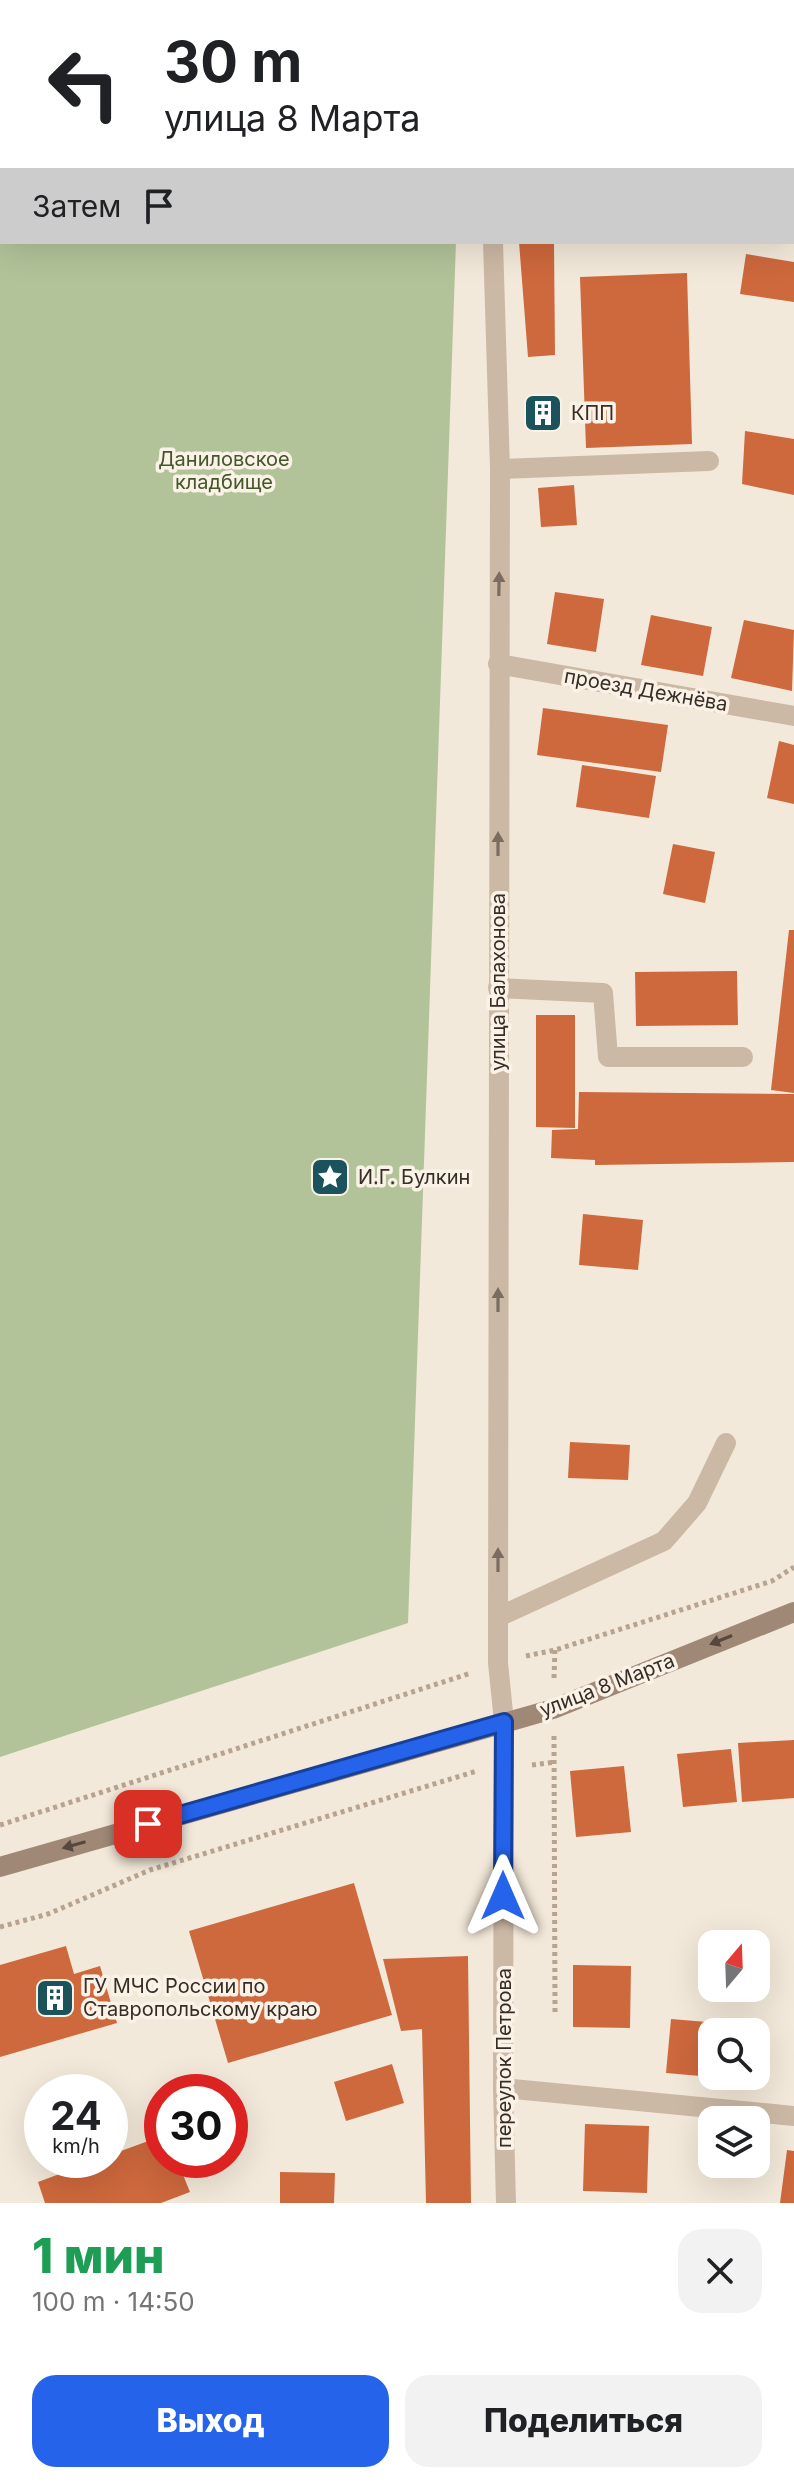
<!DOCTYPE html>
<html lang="ru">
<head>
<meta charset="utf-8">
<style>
	:root { --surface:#fff; --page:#f2f2f2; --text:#202124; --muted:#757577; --accent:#2563eb }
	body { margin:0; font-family:Inter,sans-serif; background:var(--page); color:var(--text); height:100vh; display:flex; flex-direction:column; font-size:30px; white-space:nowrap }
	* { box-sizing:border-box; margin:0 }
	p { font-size:26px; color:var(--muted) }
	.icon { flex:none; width:44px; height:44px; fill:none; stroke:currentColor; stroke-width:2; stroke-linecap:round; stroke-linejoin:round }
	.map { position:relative; height:2203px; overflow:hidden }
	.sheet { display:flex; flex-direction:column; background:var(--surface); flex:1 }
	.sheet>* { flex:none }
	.guide { position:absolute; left:0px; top:0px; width:794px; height:244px; box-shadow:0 8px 32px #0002; background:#fff; color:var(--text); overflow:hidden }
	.needle { width:52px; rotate:19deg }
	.buttons { position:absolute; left:698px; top:1930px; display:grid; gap:16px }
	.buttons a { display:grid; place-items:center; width:72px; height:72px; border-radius:16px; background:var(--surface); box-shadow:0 8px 32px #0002; font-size:40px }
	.speed { position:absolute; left:24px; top:2074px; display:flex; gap:16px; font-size:40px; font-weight:700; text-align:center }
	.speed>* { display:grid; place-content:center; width:104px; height:104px; border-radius:50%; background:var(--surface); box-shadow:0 8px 32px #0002; line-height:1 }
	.speed small { font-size:20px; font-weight:400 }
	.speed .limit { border:12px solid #d22; background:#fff; color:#111 }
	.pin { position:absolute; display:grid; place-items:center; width:68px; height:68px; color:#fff; margin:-34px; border-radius:16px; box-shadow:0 4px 12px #0006 }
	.me { position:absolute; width:88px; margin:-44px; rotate:0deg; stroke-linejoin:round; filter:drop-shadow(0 0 6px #0008) }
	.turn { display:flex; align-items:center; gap:28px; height:168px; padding:0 32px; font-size:36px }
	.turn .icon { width:104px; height:104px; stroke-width:2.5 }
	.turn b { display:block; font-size:56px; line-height:68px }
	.then { display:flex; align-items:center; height:76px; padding:0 32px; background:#0003; gap:16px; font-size:30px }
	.round { display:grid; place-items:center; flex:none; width:84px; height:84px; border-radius:24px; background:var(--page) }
	.summary { display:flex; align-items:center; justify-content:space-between; height:136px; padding:0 32px }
	h1 { font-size:48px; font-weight:800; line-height:60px; color:#1e9e55 }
	.primary-button { display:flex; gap:16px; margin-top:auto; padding:16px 32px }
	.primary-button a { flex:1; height:92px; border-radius:24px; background:var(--accent); color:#fff; font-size:32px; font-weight:800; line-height:92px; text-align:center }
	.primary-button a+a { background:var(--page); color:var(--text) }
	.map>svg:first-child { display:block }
	.green { fill:#b2c399 }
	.building { fill:#ce683d }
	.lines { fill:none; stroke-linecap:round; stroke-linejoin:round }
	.path { stroke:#b8a38f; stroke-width:5; stroke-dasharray:4 4; stroke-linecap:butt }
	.lane { stroke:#ccb9a5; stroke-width:20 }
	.street { stroke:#ccb9a5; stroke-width:20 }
	.secondary { stroke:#a08876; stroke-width:20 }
	.oneway { fill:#7a6c60 }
	.oneway2 { fill:#56483f }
	.route-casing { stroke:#184099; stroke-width:20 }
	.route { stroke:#2563eb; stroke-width:14 }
	.labels { text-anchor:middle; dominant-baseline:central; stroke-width:7; stroke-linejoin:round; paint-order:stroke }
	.poi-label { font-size:20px; fill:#372d27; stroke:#faf2e6; text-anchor:start }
	.park-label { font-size:20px; fill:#435729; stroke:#faf2e6 }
	.street-label { font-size:20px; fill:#372d27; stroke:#faf2e6 }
</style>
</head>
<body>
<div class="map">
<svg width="794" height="2203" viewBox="0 0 794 2203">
	<rect width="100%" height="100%" fill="#f3e9da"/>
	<!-- green -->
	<path class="green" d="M0,0l403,2h-401v240h454l-48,1381 -408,134z"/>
	<!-- building -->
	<path class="building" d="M519,242h35l1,113 -27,2z
		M746,254l48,8v40l-54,-8z
		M687,273l5,171 -106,4 -6,-171z
		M553,394l5,35 -25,3 -4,-35z
		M745,431l49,8v56l-52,-11z
		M574,485l3,40 -36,2 -3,-39z
		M555,592l49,7 -8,53 -49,-8z
		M651,615l61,12 -9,49 -62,-11z
		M744,620l50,10 -2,61 -61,-13z
		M543,708l125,17 -7,47 -124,-17z
		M779,741l15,4v59l-27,-6z
		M582,765l74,11 -7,42 -73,-11z
		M673,844l42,8 -10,51 -42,-9z
		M789,930h5v163l-23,-3z
		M737,971l1,54 -102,1 -1,-54z
		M536,1015h39v113l-39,-1z
		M579,1092l215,2v68l-199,3v-5l-44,-2 1,-28 26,-1z
		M583,1214l60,6 -5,50 -59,-5z
		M570,1442l60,3 -2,35 -60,-2z
		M794,1740v58l-52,4 -4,-59z
		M731,1749l6,53 -54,5 -6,-53z
		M624,1766l7,66 -55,5 -6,-66z
		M354,1883l38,132 -164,48 -39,-132z
		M66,1946l8,28 26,-8 17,57 -117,34v-92z
		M468,1956l3,247h-45l-4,-174 -21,2 -18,-72z
		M573,1965l58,1 -1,62 -57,-1z
		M671,2019l60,5 -1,8h-18v45l-46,-4z
		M392,2064l12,39 -58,18 -12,-39z
		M585,2124l64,2 -2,67 -64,-2z
		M162,2136v24h15l13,32 -29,11h-116l-7,-21 59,-22h13v-5z
		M787,2150l7,1v52h-14z
		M280,2172l55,1 -1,30h-54z"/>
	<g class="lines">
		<!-- path -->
		<path class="path" d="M792,68l2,1
			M526,1656l29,-6 217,-69 22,-14
			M554,1678l1,-28
			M554,1736l1,279
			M532,1765l23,-3
			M0,1825l471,-152
			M0,1927l48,-13 102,-44 327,-99"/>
		<!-- lane -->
		<path class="lane" d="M500,469l209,-8
			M498,988l105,5 5,64h135
			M498,1617l166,-76 33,-38 29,-60"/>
		<!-- street -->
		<path class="street" d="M485,0v2
			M493,242l7,227 -2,1148v46l6,59 -1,366 3,115
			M498,664l296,52
			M503,2088l291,28"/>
		<!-- secondary -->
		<path class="secondary" d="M0,1867l553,-158 241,-97"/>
	</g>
	<!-- one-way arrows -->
	<defs><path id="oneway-solid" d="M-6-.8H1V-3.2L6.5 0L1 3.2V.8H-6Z" transform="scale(2)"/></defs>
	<g class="oneway">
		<use href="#oneway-solid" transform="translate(499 584) rotate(-89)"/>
		<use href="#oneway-solid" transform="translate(498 844) rotate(-90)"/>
		<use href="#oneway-solid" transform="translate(498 1300) rotate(-90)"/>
		<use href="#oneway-solid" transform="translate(498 1560) rotate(-90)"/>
	</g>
	<g class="oneway2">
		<use href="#oneway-solid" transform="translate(721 1640) rotate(158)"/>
		<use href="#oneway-solid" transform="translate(74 1845) rotate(164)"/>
	</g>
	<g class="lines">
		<!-- route casing -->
		<g class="route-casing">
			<path id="route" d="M148,1824l356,-102 -1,174"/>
		</g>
		<!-- route -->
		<use href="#route" class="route"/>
	</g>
	<!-- icons -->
	<defs>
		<g id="building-square" transform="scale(2)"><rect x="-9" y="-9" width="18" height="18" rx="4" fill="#1a535b" stroke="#faf2e6"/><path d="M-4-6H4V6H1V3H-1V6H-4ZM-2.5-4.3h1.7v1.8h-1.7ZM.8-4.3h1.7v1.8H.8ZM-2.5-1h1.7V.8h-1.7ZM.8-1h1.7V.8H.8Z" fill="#fff"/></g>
		<g id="sight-square" transform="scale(2)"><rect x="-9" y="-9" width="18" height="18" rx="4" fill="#1a535b" stroke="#faf2e6"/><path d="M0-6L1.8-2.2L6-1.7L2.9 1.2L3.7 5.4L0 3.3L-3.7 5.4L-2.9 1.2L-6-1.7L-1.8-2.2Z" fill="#fff"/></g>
	</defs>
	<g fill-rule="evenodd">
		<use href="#building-square" x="543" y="413"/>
		<use href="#sight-square" x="330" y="1177"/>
		<use href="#building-square" x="55" y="1998"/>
	</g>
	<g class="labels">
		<!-- poi labels -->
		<g class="poi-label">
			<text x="571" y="413">КПП</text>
			<text x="358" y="1177">И.Г. Булкин</text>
			<text x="83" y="1986">ГУ МЧС России по<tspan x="83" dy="23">Ставропольскому краю</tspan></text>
		</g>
		<!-- park labels -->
		<g class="park-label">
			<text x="224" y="459">Даниловское<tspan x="224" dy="23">кладбище</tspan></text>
		</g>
		<!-- street labels -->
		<g class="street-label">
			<text transform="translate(646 690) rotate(10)">проезд Дежнёва</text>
			<text transform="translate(498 982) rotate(-90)">улица Балахонова</text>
			<text transform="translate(607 1685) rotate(-21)">улица 8 Марта</text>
			<text transform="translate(504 2058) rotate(-90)">переулок Петрова</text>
		</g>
	</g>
</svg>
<div class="buttons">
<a><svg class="needle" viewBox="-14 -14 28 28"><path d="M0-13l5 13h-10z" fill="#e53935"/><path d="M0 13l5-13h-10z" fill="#757577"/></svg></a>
<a><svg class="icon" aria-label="search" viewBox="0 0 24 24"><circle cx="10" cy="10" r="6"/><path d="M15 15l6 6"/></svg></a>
<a><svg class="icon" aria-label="layers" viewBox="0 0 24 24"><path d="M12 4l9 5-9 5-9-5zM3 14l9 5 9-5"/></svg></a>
</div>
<div class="speed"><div>24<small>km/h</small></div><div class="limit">30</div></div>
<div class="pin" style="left:148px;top:1824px;background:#d93025"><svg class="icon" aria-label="arrive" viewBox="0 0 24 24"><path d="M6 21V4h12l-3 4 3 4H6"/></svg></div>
<svg class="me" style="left:503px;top:1896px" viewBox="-20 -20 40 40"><path d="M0-17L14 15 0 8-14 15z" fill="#2563eb" stroke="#fff" stroke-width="4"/></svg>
<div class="guide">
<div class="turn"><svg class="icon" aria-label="left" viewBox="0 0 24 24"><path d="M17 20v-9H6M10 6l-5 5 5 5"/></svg><div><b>30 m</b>улица 8 Марта</div></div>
<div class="then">Затем<svg class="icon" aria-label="arrive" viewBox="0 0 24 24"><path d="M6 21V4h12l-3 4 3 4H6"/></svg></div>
</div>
</div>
<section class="sheet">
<div class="summary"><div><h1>1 мин</h1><p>100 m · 14:50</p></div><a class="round"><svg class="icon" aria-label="close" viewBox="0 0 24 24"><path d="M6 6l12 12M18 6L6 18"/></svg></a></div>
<div class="primary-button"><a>Выход</a><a>Поделиться</a></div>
</section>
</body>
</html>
